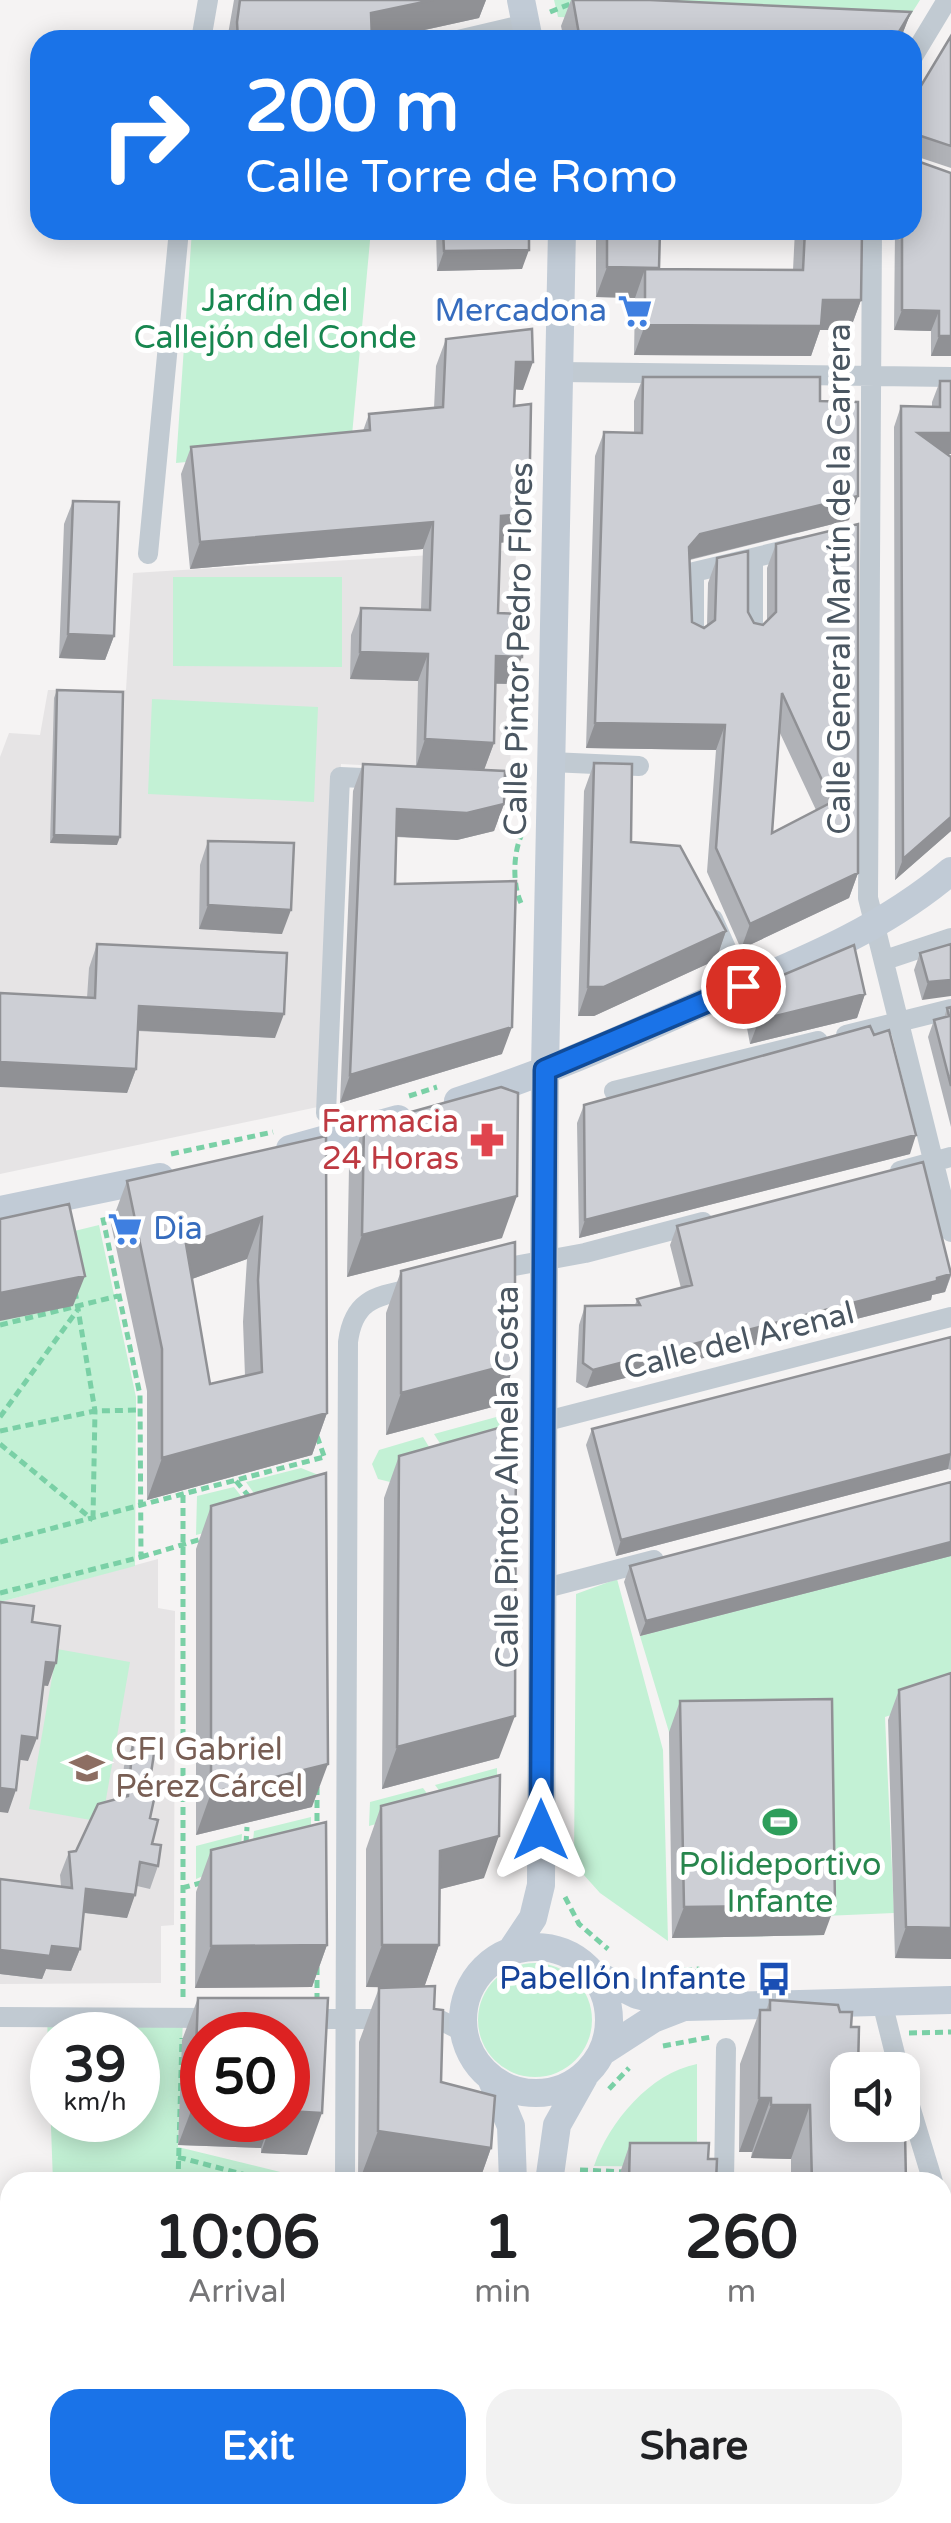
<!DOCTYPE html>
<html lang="en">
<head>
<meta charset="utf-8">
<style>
	:root { --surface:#fff; --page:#f2f2f2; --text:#202124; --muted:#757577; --accent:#1a73e8 }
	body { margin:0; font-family:"Varela Round",sans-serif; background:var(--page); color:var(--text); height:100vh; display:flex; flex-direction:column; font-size:38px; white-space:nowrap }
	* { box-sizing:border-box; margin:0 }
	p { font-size:32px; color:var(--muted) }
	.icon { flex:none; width:55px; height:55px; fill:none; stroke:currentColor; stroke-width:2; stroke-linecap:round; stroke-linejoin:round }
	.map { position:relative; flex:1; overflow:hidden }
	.side { position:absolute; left:0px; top:2172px; width:952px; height:352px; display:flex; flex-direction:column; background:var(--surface); border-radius:30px 30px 0 0; box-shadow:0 5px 25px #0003 }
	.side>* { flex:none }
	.top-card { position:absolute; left:30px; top:30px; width:892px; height:210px; border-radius:30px; box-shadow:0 5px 25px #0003; background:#1a73e8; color:#fff; overflow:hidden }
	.controls { position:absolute; left:830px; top:2052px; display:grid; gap:20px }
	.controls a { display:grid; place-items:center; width:90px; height:90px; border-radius:20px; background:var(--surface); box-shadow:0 5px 25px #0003; font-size:50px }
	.speed { position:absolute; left:30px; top:2012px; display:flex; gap:20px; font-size:50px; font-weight:700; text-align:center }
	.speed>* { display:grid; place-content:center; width:130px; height:130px; border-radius:50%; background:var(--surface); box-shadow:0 5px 25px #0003; line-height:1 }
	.speed small { font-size:25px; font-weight:400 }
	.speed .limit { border:15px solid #d22; background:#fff; color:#111 }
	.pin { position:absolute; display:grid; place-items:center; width:85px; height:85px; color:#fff; margin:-42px; border:5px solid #fff; border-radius:50%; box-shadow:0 2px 10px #0007 }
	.me { position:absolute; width:110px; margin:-55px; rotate:0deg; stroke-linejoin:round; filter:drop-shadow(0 0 8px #0008) }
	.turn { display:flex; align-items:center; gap:35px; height:210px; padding:0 50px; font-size:45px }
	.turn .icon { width:130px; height:130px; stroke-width:2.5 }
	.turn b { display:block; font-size:70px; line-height:85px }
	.eta { display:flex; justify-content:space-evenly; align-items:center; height:170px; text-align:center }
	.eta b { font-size:60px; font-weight:700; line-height:70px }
	.cta { display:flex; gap:20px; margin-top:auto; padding:20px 50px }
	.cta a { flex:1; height:115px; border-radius:30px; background:var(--accent); color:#fff; font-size:40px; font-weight:700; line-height:115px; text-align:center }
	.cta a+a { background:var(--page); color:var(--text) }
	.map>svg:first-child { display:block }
	.education { fill:#e6e4e5 }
	.green { fill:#c3f1d5; fill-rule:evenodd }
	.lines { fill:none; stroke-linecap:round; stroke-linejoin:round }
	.path { stroke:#7ad0a6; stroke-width:5; stroke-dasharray:8 5; stroke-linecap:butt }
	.street { stroke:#c1cad2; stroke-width:20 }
	.secondary { stroke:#c1cbd6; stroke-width:28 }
	.wall { fill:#b0b2b7; fill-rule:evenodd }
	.shaded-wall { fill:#909195 }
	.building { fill:#cdcfd5; stroke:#909195; stroke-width:2.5; fill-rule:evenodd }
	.route-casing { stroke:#114b97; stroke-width:25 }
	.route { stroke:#1a73e8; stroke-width:18 }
	.labels { text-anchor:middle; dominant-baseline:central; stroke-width:10; stroke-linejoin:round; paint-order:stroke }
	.park-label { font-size:32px; fill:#17864f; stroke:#fff }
	.shop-label { font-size:32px; fill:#366cbe; stroke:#fff; text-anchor:end }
	.street-label { font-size:32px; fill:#4a5661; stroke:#fff }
	.health-label { font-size:32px; fill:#be3a42; stroke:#fff; text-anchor:end }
	.education-label { font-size:32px; fill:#785e54; stroke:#fff; text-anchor:start }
	.leisure-label { font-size:32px; fill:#27864d; stroke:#fff }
	.transit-label { font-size:32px; fill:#164399; stroke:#fff; text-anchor:end }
</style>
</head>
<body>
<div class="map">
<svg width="951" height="2523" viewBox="0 0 951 2523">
	<rect width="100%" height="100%" fill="#f5f3f3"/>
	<!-- education -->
	<path class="education" d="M516,550l-6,223 -169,-9 -14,341 -327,69v-417l9,-24 31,2 8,-45h78l7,-117z
		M158,1559v49l17,3 -1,314 -13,1v57l-161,1v-382z
		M943,2460h8v63h-162l-2,-8h155z"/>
	<!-- green -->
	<path class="green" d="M554,0h366l-17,27 -345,-10z
		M192,230h179l-20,216 -175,17z
		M173,577h169v90l-169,-1z
		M152,699l166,8 -4,95 -166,-8z
		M99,1225l37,172 -1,169 -135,36v-281l58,-86z
		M500,1416v40l-45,11 -21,-33z
		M423,1437l20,33 -49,13 -16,-4 -6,-15 7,-14z
		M301,1468l20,8 -52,39 -23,-33z
		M234,1487l25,32 -63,16 1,-39z
		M951,1555v140l-66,22 9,196 -70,3v19l-151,3 -4,-206 -29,-96z
		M617,1579l46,171 5,191 -68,-48 -26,-29 2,-270z
		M57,1649l73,13 -28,160 -73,-13z
		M497,1768v23l-47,14 -15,-20z
		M423,1788l14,19 -68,19 1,-24z
		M311,1817v28l-60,15 3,-29z
		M242,1834l-2,27 -44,18v-33z
		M478 2020a57 57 0 1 1 114 0a57 57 0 1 1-114 0Z
		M47,2017l136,1 -5,129 143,35h-268zM52,2035h86v85h-86z
		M697,2064v93l-9,10 -94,-1c15,-44 56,-93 103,-102z
		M10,2386v104l-8,2 -2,-103z
		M695,2515h83l2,8h-119z"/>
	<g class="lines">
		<!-- path -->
		<path class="path" d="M550,12l30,-12
			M521,903c-9,-19 -8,-53 2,-71
			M409,1096l28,-9
			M171,1154l102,-22
			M75,1291l20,120 -2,107
			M0,1325l118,-29
			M0,1417l79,-109
			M0,1431l95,-20 45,-1
			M317,1436l8,23
			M0,1444l93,76
			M236,1481l15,18
			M0,1542l324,-85
			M141,1557l64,-19
			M0,1593l141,-36 -1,-162 -38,-181
			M317,1787v44
			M246,1844l1,-17
			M182,1888l22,-6
			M565,1897l14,27 29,25
			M317,1967v34
			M658,1972l40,-3v14
			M183,1997v-502
			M909,2033l42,-1
			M663,2046l48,-9
			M609,2089l20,-21
			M178,2157l94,25
			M580,2170l47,2
			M178,2182l4,-144"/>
		<!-- street -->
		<path class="street" d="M201,40l7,-40
			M458,40l68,-16
			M912,58l35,-58
			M872,230l-4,668 83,334
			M560,372l391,5
			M148,554l31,-324
			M753,636v-78
			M694,639v-67l104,-25
			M551,762l88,4
			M478,783l38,2
			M713,919l30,67
			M885,960l66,-22
			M846,1035l105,-26
			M614,1091l204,-50
			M326,1113l14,-336 44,2
			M900,1171l51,-14
			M492,1270l93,-17 118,-31
			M543,1422l408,-105
			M542,1589l112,-29
			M882,2002l17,68
			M0,2017l213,1
			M302,2019h136l26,13
			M902,2080l31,102
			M345,2182l3,-840c6,-47 33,-46 72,-55
			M724,2182l2,-134
			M942,2216l9,28
			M942,2433l9,-2
			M339,2523v-8
			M506,2523l88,-8"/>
		<!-- secondary -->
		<path class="secondary" d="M521,0l8,40
			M458,1101c84,-26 163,-62 243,-97 89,-38 176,-70 250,-133
			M290,1149l108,-30
			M0,1210l160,-33
			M463 2020a73 73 0 1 1 146 0a73 73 0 1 1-146 0Z
			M511,1951l22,-33 8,-33 4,-816 17,-839
			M593,1973l44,22 49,12 265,-7
			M602,2052l51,-33 31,-12
			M491,2078l20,48 2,56
			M549,2182l8,-57 27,-48
			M502,2523v-8
			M540,2523v-8"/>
	</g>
	<!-- wall -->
	<path class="wall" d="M234,0h252l-7,18 -100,22h-152z
		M571,0h79l261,12 -11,28h-336l-3,-14z
		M951,36v132l-39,-13v-48z
		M951,173v183h-20v-25l-37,-1 1,-100h17z
		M436,230h93l-7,39 -85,2z
		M596,230h64l-1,39 134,1 2,-40h67l-1,70 -11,30h-30l-9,26 -177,-1 1,-57 -39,-1z
		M446,339l77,51 -8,-1 -1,17 5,135 -18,2 -3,70 14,71h-17l-1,59 -10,27 20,34 -10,27 -37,9 -61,-3 -1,47 107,170 -162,49 13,-312 10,-27 53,2 2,-85 -68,-2 1,-44 10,-27 60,1 2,-60 -233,20 -9,-95 10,-27 172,-16 6,-17 65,-6 2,-42z
		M643,377l177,24 29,119 -159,40 2,62 12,6 3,-2 1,-43 9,-25 37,65 9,2 4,-4v-53l9,-24 82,329 -9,25 -108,51 -34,-77 9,-122 -130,-2 9,-292 9,-24 30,1v-32zM779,731l37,79 -44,23z
		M940,381l11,73h-4l4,3v374l-56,49 -1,-453 7,-21 31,1v-5z
		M73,501l41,135 -9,24 -46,-2 5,-134z
		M57,690l60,155 -67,-2 4,-145z
		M594,763l37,79 95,89 -10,29 -122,56h-16l6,-225z
		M208,841l74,93 -83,-5 1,-64z
		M97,944l178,94 -137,-7 -2,38 -9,24 -40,-95 2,-30z
		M951,944l-29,56 -8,-30 6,-17z
		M752,988l113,6 -8,24 -107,26 -6,-32z
		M951,1007v120l-23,-90 6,-17 10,-2 3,-10z
		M584,1105l326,49 -331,84 -2,-115z
		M364,1125l138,113 -155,39 2,-110z
		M326,1136l1,277 -15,42 -165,45v-109l-36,-167 16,-43zM247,1259l-4,63 2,54 -35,8 -18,-105z
		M677,1226l274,44v6l-6,16 -13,3 -1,5 -345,88 -10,-6 3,-57 6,-19 50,-1 2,-6 44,-11 -11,-43z
		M401,1271l99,134 -114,30v-122z
		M951,1337v133l-3,-1 -332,87 -30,-111 6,-16z
		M399,1456l100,302 -117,31 2,-291z
		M951,1482v74l-311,80 -16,-54 6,-16z
		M211,1506l101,301 -116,28v-286z
		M951,1673v286l-56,-1 -7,-238 11,-30z
		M680,1701l144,234 -152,3 -3,-206z
		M133,1743l17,37 2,64 6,22 -8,23 -13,-3 -10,32 -43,-5 -4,36 -9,22 -25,-2 -4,10 -42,-5v-95l61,7 -1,-11 9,-23 7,-1 45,-53 3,-32z
		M381,1806l103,72 -44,11 -1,56 -15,42 10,22 7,73 50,66 -12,34h-121l1,-140 20,-54 25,-1h-38v-138z
		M211,1850l116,95 -15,42 -117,1 1,-96z
		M198,1998h130l-21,157 -46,-2v-5l-83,-3 4,-105zM202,2035l86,85h-86z
		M770,2000l78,70v39l-6,14v15l64,44h-115v-23l-40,-1 1,-6h-13l1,-88 20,-54h6z
		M630,2143l78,16 8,23h-99z
		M126,2515h197l-4,8h-191z
		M362,2515h77l-36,8h-41z"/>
	<!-- shaded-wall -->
	<path class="shaded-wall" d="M433,0h53l-7,18 -100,22h-18l10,-27z
		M911,12l-11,28h-6z
		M529,250l-7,19 -85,2 7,-20z
		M607,267l52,1 -11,30 -3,-29 -10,29 -39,-1z
		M823,300h38l-11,30h-30l-9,26 -177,-1 11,-30z
		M902,310l37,1 -8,20 -37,-1z
		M939,336h12v20h-20z
		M516,362h17l-10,28 -17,-1z
		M918,433h33v21h-40z
		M858,496l-9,24 -158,39 -11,12 9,-24 11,-13z
		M529,514l-10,27 -28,2 10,-27z
		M433,522l-10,27 -233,20 10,-27z
		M68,634l46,2 -9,24 -46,-2z
		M360,652l68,2 -10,27 -68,-2z
		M496,656l26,1 -10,27 -26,-1z
		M595,723l130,2 -9,25 -130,-2z
		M425,739l69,4 -10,27 -68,-3z
		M504,804l-10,27 -37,9 -70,-4 10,-27z
		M951,817v14l-56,49 8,-21z
		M54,835l66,2 -3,8 -67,-2z
		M858,873l-9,25 -108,51 9,-25z
		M208,905l83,5 -9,24 -83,-5z
		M726,931l-10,29 -122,56h-16l10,-29z
		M951,980v16l-29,4 6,-18z
		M865,994l-8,24 -107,26 9,-24z
		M139,1006l145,8 -9,24 -145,-8z
		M512,1027l-10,27 -162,49 10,-28z
		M0,1062l136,7 -9,24 -127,-6z
		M916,1135l-6,19 -331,84 6,-18z
		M517,1196l-15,42 -155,39 15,-42z
		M262,1217l-15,42 -77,28 16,-43z
		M951,1274l-6,18 -13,3 -1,5 -345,88 7,-18z
		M85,1276l-12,30 -73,15v-28z
		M515,1363l-15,42 -114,30 15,-42z
		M327,1413l-15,42 -165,45 15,-42z
		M951,1454l-3,15 -332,87 5,-16z
		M951,1542v14l-311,80 6,-15z
		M46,1662l10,1 -8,23 -11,-1z
		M515,1716l-16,42 -117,31 15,-42z
		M22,1736l15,2 -9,23 -14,-2z
		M328,1764l-16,43 -116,28 15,-42z
		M0,1788l16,2 -8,23 -8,-1z
		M499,1836l-15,42 -59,15 15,-42z
		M86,1889l49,6 -8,23 -49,-6z
		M835,1905l-11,30 -152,3 12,-31z
		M906,1927l45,1v31l-56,-1z
		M327,1945l-15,42 -117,1 16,-42z
		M382,1945h57l-15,43 -58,-1z
		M52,1946l28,3 -9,22 -25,-2 -4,10 -42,-5v-24z
		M848,2089v20l-9,24 3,-38z
		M759,2098h12l-19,54h-13z
		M194,2103l8,1v16h69l-10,28 -83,-3z
		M771,2105h39l-19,54 -40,-1z
		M288,2111l34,2 -15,42 -46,-2 11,-33h16z
		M378,2131l113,17 -12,34h-120z
		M951,2354v19l-9,20v-37z
		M206,2515h117l-4,8h-144z
		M368,2515h71l-36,8h-38z"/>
	<!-- building -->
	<path class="building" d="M240,0h193l-62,13 1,27h-134l-1,-18z
		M573,0h77l261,12 -17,28h-314z
		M951,36v110l-39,-13v-26l7,-18z
		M920,162l31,11v163h-12v-25l-37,-1v-80h10v-66z
		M443,230h86v20l-85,1z
		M607,230h53l-1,38 -52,-1z
		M805,230h57l-1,70h-38l-2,26 -176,-1v-56l158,1z
		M532,329l1,33h-17l-2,44 17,-2 -2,110 -28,2 -3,97 25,1 -1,43 -26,-1 -2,87 -69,-4 3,-85 -68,-2 1,-44 69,2 3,-88 -233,20 -9,-95 179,-17 -1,-16 74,-7 3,-68z
		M643,377h177v24l38,1v94l-158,38 -11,13 3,75 12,6 11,-8 2,-62 31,-7v61l6,11 9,2 13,-13v-68l82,-20v349l-108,51 -34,-76 9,-123 -130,-2 9,-291 38,1zM782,693l50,109 -60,31z
		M940,381h11v52h-33l33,24v360l-48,42 -2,-453 39,1z
		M73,501l46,1 -5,134 -46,-2z
		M57,690l66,2 -3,145 -66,-2z
		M594,763l38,1 -1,78 49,4 46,85 -122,56h-16z
		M363,764l142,7 -1,33 -37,9 -70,-4 -2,75 121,-3 -4,146 -162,48z
		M208,841l86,2 -3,67 -83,-5z
		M97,944l190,9 -3,61 -145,-8 -3,63 -136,-7v-69l95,5z
		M951,944v36l-23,2 -8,-29z
		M854,945l11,49 -106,26 -7,-32z
		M951,1007v79l-17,-66 15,-4 -2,-8z
		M870,1026l4,9 15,-5 27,105 -331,85 -1,-115z
		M501,1087l17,6 -1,103 -155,39 2,-110z
		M326,1136l1,277 -165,45v-109l-35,-168zM262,1217l-4,63 4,92 -52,12 -24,-140z
		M923,1162l28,112 -14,4v3l-344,89 -10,-7 2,-57 55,-1 -3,-6 55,-14 -15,-59z
		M69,1204l16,72 -85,17v-74z
		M515,1242v121l-114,30v-122z
		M951,1337v117l-330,86 -29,-111z
		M516,1423l-1,293 -118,31 2,-291z
		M326,1473l2,291 -117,29v-287z
		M951,1482v60l-305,79 -16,-55z
		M0,1602l34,4 -2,16 28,4 -4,37 -10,-1 -9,76 -15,-2 -6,54 -16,-2z
		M951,1673v255l-45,-1 -7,-237z
		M832,1699l3,206 -151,2 -4,-206z
		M133,1743l22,4 -5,33 8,1 -8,37 8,2 -6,24 9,1 -3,21 -18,-4 -5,33 -49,-6 -6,60 -28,-3 -2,10 -50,-6v-71l72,9 -3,-36 7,-1 22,-47 30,-8z
		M500,1775l-1,61 -59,15 -1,94h-57l-1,-139z
		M326,1822l1,123 -116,1v-96z
		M435,1986l-1,23 9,1 -2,72 54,14 -4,52 -113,-17 1,-143z
		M198,1998h130l-6,115 -34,-2v-76h-86v69l-8,-1z
		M770,2000l68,5 2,7h12l-1,15h8l-1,43h-10v25h-6v43l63,-6 1,50h-94l-2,-77h-39v-7h-12l1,-88h10z
		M630,2143h79l-1,16h9l-1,23h-95v-3h8z
		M942,2277l8,1 1,78h-9z
		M152,2515h54l-31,8h-21z"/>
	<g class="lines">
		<!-- route casing -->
		<g class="route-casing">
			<path id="route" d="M541,1830l4,-760 198,-84"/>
		</g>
		<!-- route -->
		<use href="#route" class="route"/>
	</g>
	<!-- icons -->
	<defs>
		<g id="supermarket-bare" transform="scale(2.7)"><path d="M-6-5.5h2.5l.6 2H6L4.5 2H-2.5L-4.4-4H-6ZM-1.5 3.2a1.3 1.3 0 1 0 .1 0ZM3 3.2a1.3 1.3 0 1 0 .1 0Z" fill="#3f7fe0" stroke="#fff" stroke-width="2.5" paint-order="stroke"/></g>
		<g id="pharmacy-bare" transform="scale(2.7)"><path d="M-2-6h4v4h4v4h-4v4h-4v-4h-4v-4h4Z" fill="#e0444e" stroke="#fff" stroke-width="2.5" paint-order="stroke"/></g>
		<g id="school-bare" transform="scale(2.7)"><path d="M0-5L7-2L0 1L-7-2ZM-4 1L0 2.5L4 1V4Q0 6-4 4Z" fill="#8d6e63" stroke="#fff" stroke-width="2.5" paint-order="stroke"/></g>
		<g id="stadium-bare" transform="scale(2.7)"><path d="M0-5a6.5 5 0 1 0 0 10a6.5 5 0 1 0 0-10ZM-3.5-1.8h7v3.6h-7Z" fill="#2e9e5b" stroke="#fff" stroke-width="2.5" paint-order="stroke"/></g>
		<g id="bus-bare" transform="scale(2.7)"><path d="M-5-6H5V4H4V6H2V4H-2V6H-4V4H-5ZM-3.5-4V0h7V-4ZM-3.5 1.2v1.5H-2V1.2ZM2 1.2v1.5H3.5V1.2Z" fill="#1a4fb4" stroke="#fff" stroke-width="2.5" paint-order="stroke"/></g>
	</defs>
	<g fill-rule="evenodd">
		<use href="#supermarket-bare" x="635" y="311"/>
		<use href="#pharmacy-bare" x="487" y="1140"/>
		<use href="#supermarket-bare" x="125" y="1229"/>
		<use href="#school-bare" x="87" y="1768"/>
		<use href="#stadium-bare" x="780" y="1822"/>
		<use href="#bus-bare" x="774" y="1979"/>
	</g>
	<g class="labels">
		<!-- park labels -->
		<g class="park-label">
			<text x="275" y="301">Jardín del<tspan x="275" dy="37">Callejón del Conde</tspan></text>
		</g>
		<!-- shop labels -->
		<g class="shop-label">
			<text x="607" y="311">Mercadona</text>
			<text x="153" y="1229" text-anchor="start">Dia</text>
		</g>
		<!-- street labels -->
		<g class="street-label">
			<text transform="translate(840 579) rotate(-90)">Calle General Martín de la Carrera</text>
			<text transform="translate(519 649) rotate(-89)">Calle Pintor Pedro Flores</text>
			<text transform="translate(739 1341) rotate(-14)">Calle del Arenal</text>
			<text transform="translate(508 1477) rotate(-90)">Calle Pintor Almela Costa</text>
		</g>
		<!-- health labels -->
		<g class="health-label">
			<text x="459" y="1122">Farmacia<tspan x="459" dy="37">24 Horas</tspan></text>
		</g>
		<!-- education labels -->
		<g class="education-label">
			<text x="115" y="1750">CFI Gabriel<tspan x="115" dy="37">Pérez Cárcel</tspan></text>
		</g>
		<!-- leisure labels -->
		<g class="leisure-label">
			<text x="780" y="1865">Polideportivo<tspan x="780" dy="37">Infante</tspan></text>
		</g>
		<!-- transit labels -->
		<g class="transit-label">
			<text x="746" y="1979">Pabellón Infante</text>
		</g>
	</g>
</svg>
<div class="controls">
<a><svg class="icon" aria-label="sound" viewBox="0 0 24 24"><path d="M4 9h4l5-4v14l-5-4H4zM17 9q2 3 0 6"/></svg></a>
</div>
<div class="speed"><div>39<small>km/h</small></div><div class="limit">50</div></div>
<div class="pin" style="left:743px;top:986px;background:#d93025"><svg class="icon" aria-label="arrive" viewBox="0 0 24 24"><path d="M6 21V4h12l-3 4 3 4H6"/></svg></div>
<svg class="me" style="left:541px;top:1830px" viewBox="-20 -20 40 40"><path d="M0-17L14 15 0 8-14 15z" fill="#1a73e8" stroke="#fff" stroke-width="4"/></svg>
<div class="top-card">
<div class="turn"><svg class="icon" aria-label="right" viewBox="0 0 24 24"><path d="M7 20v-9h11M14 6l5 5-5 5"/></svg><div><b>200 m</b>Calle Torre de Romo</div></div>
</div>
<section class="side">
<div class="eta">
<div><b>10:06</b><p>Arrival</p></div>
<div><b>1</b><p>min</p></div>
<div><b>260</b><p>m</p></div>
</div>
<div class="cta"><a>Exit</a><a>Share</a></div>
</section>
</div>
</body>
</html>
